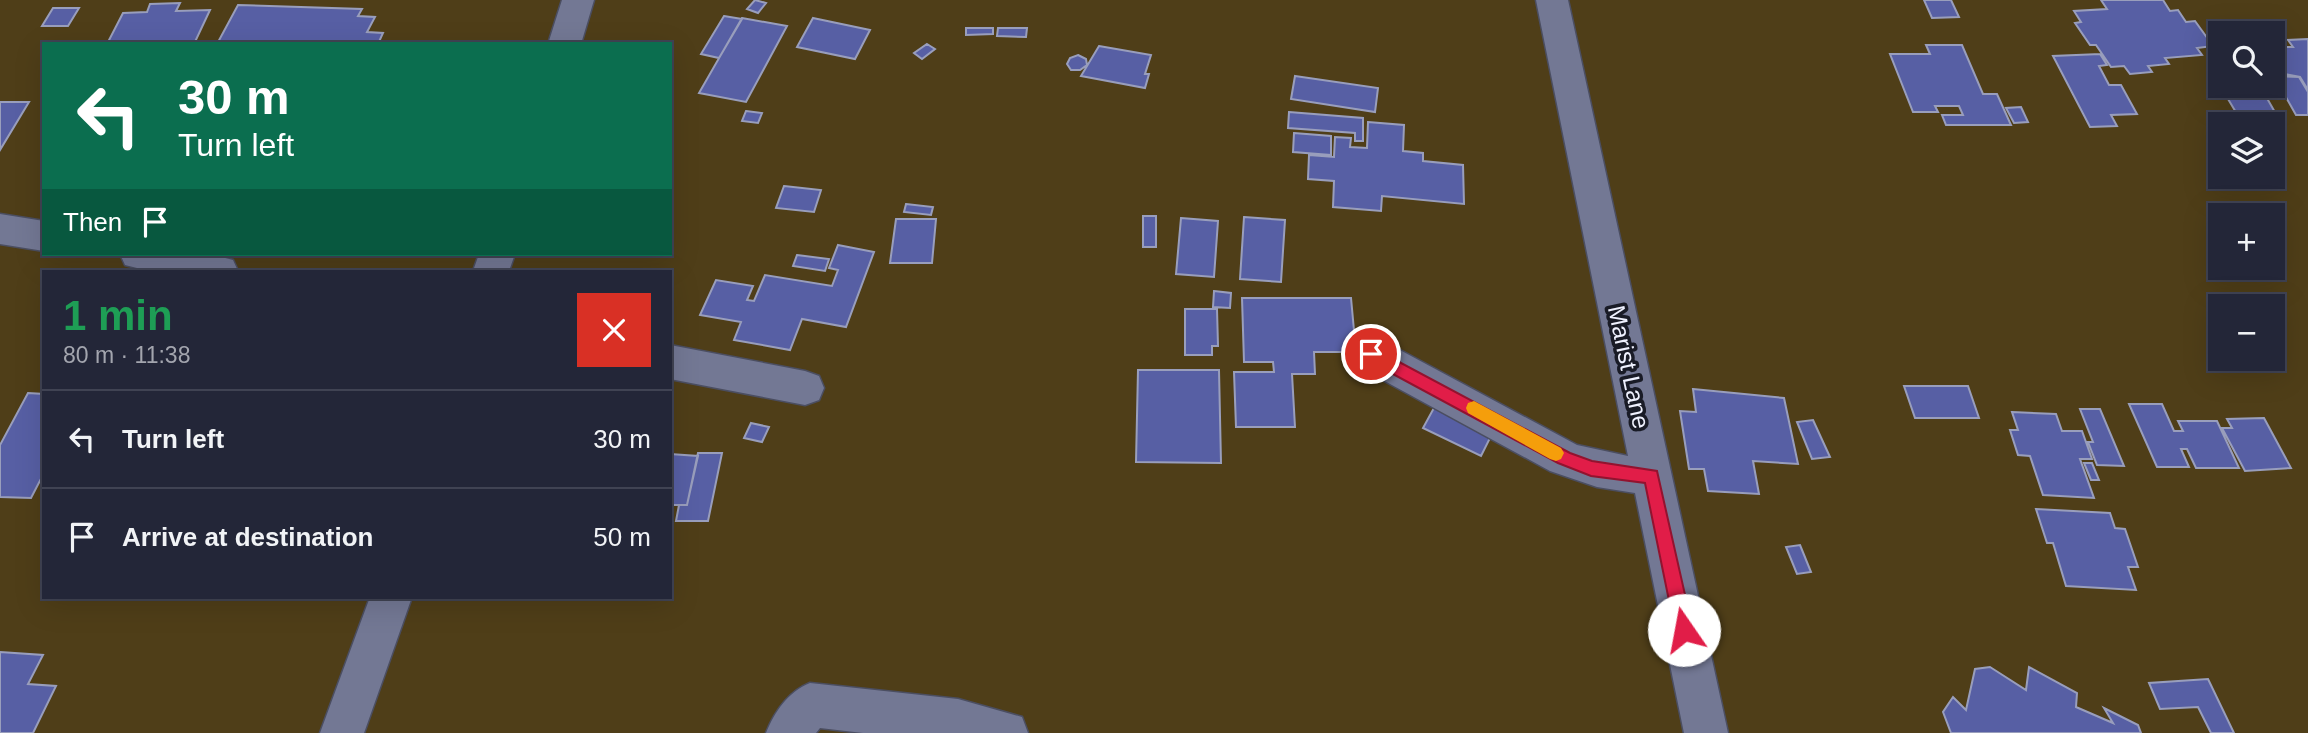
<!DOCTYPE html>
<html lang="en">
<head>
<meta charset="utf-8">
<style>
	:root { --surface:#232638; --page:#2b2e40; --text:#f1f3f6; --muted:#a3a5ae; --line:#404353 }
	body { margin:0; font-family:Arial,sans-serif; background:var(--page); color:var(--text); height:100vh; display:flex; flex-direction:column; font-size:26px; white-space:nowrap }
	* { box-sizing:border-box; margin:0 }
	p { font-size:23px; color:var(--muted) }
	.icon { flex:none; width:38px; height:38px; fill:none; stroke:currentColor; stroke-width:2; stroke-linecap:round; stroke-linejoin:round }
	.map { position:relative; flex:1; overflow:hidden }
	.panel { position:absolute; left:42px; top:270px; width:630px; height:329px; display:flex; flex-direction:column; background:var(--surface); border-radius:0px; box-shadow:0 7px 28px #0002,0 0 0 2px var(--line) }
	.panel>* { flex:none }
	.guide { position:absolute; left:42px; top:42px; width:630px; height:214px; border-radius:0px; box-shadow:0 7px 28px #0002,0 0 0 2px var(--line); background:#0b6e4f; color:#fff; overflow:hidden }
	.fabs { position:absolute; left:2208px; top:21px; display:grid; gap:14px }
	.fabs a { display:grid; place-items:center; width:77px; height:77px; border-radius:0px; background:var(--surface); box-shadow:0 7px 28px #0002,0 0 0 2px var(--line); font-size:35px }
	.pin { position:absolute; display:grid; place-items:center; width:60px; height:60px; color:#fff; margin:-30px; border:4px solid #fff; border-radius:50%; box-shadow:0 2px 7px #0007 }
	.me { position:absolute; width:77px; margin:-38px; rotate:348deg; stroke-linejoin:round; filter:drop-shadow(0 0 5px #0008) }
	.turn { display:flex; align-items:center; gap:24px; height:147px; padding:0 21px; font-size:32px }
	.turn .icon { width:91px; height:91px; stroke-width:2.5 }
	.turn b { display:block; font-size:49px; line-height:60px }
	.then { display:flex; align-items:center; height:66px; padding:0 21px; background:#0003; gap:14px; font-size:26px }
	.round { display:grid; place-items:center; flex:none; width:74px; height:74px; border-radius:0px; background:var(--page) }
	.summary { display:flex; align-items:center; justify-content:space-between; height:119px; padding:0 21px }
	h1 { font-size:42px; font-weight:800; line-height:52px; color:#1e9e55 }
	ul { padding:0; list-style:none }
	li { display:flex; align-items:center; gap:21px; height:98px; padding:0 21px; border-top:2px solid var(--line) }
	li div { flex:1 }
	li b { display:block; font-size:26px }
	li em { font-style:normal }
	.map>svg:first-child { display:block }
	.green { fill:#4f3e18; fill-rule:evenodd }
	.building { fill:#575fa4; stroke:#999ebc; stroke-width:2 }
	.lines { fill:none; stroke-linecap:round; stroke-linejoin:round }
	.minor-casing { stroke:#4b4e61; stroke-width:3 }
	.minor { fill:#737894; fill-rule:evenodd }
	.route { fill:#e11d48; stroke:#92132f; stroke-width:2 }
	.slow { fill:#f59e0b }
	.labels { text-anchor:middle; dominant-baseline:central; stroke-width:7; stroke-linejoin:round; paint-order:stroke }
	.street-label { font-size:24px; fill:#eff1fe; stroke:#191b26 }
</style>
</head>
<body>
<div class="map">
<svg width="2308" height="733" viewBox="0 0 2308 733">
	<rect width="100%" height="100%" fill="#2f334b"/>
	<!-- green -->
	<path class="green" d="M0,0h2308v733h-2308zM2221,33h52v53h-52zM44,44h626v210h-626zM2221,124h52v53h-52zM2221,215h52v53h-52zM44,271h626v326h-626zM2221,306h52v53h-52z"/>
	<!-- building -->
	<path class="building" d="M755,0l11,3 -8,10 -11,-4z
		M1924,0h27l8,17 -27,1z
		M2101,0h62l7,11 8,-1 8,12 9,-1 18,25 -16,2 5,7 -37,3 4,6 -21,2 4,6 -22,2 -6,-8 -13,1 -15,-22h-6l-15,-22 6,-1 -7,-11 33,-2z
		M180,3l-4,8 34,-1 -16,34h-87l16,-31 24,-1 3,-8z
		M238,5l124,4 -4,7 17,1 -8,15 16,1 -5,11h-161z
		M53,8h26l-11,18h-26z
		M724,16l18,3 -23,39 -18,-4z
		M742,18l45,8 -41,76 -47,-9z
		M813,18l57,12 -15,29 -58,-12z
		M966,28h27v6l-27,1z
		M998,28h29l-1,9 -29,-1z
		M2308,39v51l-8,-13 -20,-4 -7,-12v-14h20l-5,-7z
		M927,44l8,5 -13,10 -8,-6z
		M1926,45h36l21,49h14l14,31h-65l-4,-10h21l-4,-9h-24l3,6h-25l-23,-58h40z
		M1099,46l52,9 -6,19h4l-4,14 -64,-12z
		M2100,54l7,11 -8,1 10,19h12l16,29 -26,1 6,11 -27,1 -37,-71z
		M1078,55l8,4 1,6 -7,5h-9l-4,-6 3,-6z
		M1295,76l83,12 -3,24 -84,-13z
		M2274,76l25,1 9,15v23h-12z
		M2264,93l16,28h-58l-3,-7h18l-12,-20z
		M0,102h29l-29,48z
		M2021,107l7,15 -14,1 -8,-15z
		M746,111l16,2 -4,10 -16,-2z
		M1289,112l74,6v23h-8v-8l-67,-5z
		M1368,122l36,3 -1,26 20,2v8l40,4 1,39 -82,-8 -1,15 -48,-4 1,-26 -26,-2 1,-24 25,2 1,-20 16,1 -1,9 17,1z
		M1294,133l37,3v19l-38,-3z
		M784,186l37,4 -7,22 -38,-4z
		M906,204l27,3 -2,8 -27,-3z
		M1143,216h13v31h-13z
		M1244,217l41,3 -4,62 -41,-3z
		M1181,218l37,3 -4,56 -38,-3z
		M896,219h40l-4,44h-42z
		M838,245l36,7 -28,75 -44,-8 -12,31 -56,-10 7,-18 -41,-7 16,-35 37,6 -6,14 7,1 11,-26 67,11 6,-16 -9,-2z
		M797,255l32,4 -4,12 -32,-5z
		M1214,291l17,2 -1,15 -17,-1z
		M1242,298h109l5,54h-42l1,22h-23l3,53h-59l-2,-55h40l-1,-10h-29z
		M1185,309h32l1,37h-6v9h-27z
		M1138,370h81l2,93 -85,-1z
		M1904,386h64l11,32h-64z
		M1693,389l91,9 14,66 -45,-3 6,33 -51,-3 -4,-22h-15l-9,-58 16,1z
		M28,393l16,1v79l-13,25 -31,-1v-52z
		M2129,404h33l12,27h9l-5,-10h39l22,47h-43l-9,-19h-6l8,18h-32z
		M1435,406l57,28 -11,22 -58,-28z
		M2080,409h20l24,57 -27,-1 -9,-23h5z
		M2012,412l44,2 6,17h20l10,28h-12l14,39 -51,-3 -13,-39 -12,-1 -8,-25h8z
		M2264,418l27,50 -46,3 -23,-43h10l-5,-9z
		M1813,420l17,37 -18,2 -15,-37z
		M751,423l18,4 -7,15 -18,-4z
		M698,453h24l-14,68h-32l3,-16h8z
		M670,454l28,2 -11,49h-17z
		M2084,463h8l7,17h-8z
		M2036,509l74,4 5,15 10,1 13,38h-10l8,23 -70,-4 -13,-43h-6z
		M1800,545l11,27 -14,2 -11,-27z
		M0,652l43,3 -15,29 28,2 -23,47h-33z
		M1990,667l36,23 3,-23 48,26 -1,14 37,16 -9,-15 34,17 3,8h-190l-8,-21 10,-15 13,13 9,-41z
		M2208,679l26,54h-23l-13,-26 -38,2 -11,-26z"/>
	<g class="lines">
		<!-- minor casing -->
		<g class="minor-casing">
			<path id="minor" d="M562,0h32l-13,44h-33z
				M1536,0h32l160,733h-44l-49,-240 -38,-6 -47,-16 -193,-105 -5,-12 5,-12 14,-4 14,4 192,103 51,11z
				M0,214l44,7v30l-44,-7z
				M120,254h90l23,6 5,11h-89l-24,-6z
				M479,254h36l-6,17h-36z
				M670,345l135,26 14,5 5,12 -5,12 -14,5 -135,-26z
				M370,597h42l-48,136h-44z
				M810,683l148,16 64,18 6,16h-165l-43,-5 -4,5h-50c9,-22 22,-41 44,-50z"/>
		</g>
		<!-- minor -->
		<use href="#minor" class="minor"/>
	</g>
	<!-- route -->
	<path class="route" d="M1371,347l199,106 22,8 65,10 36,159 -3,6 -6,3 -6,-3 -3,-6 -30,-147 -54,-7 -33,-13 -193,-104 -2,-5 2,-5z"/>
	<!-- slow -->
	<path class="slow" d="M1474,401l87,47 3,5 -3,6 -5,2 -6,-2 -82,-46 -2,-5 2,-5z"/>
	<g class="labels">
		<!-- street labels -->
		<g class="street-label">
			<text transform="translate(1629 367) rotate(78)">Marist Lane</text>
		</g>
	</g>
</svg>
<div class="fabs">
<a><svg class="icon" aria-label="search" viewBox="0 0 24 24"><circle cx="10" cy="10" r="6"/><path d="M15 15l6 6"/></svg></a>
<a><svg class="icon" aria-label="layers" viewBox="0 0 24 24"><path d="M12 4l9 5-9 5-9-5zM3 14l9 5 9-5"/></svg></a>
<a>+</a>
<a>−</a>
</div>
<div class="pin" style="left:1371px;top:354px;background:#d93025"><svg class="icon" aria-label="arrive" viewBox="0 0 24 24"><path d="M6 21V4h12l-3 4 3 4H6"/></svg></div>
<svg class="me" style="left:1684px;top:630px" viewBox="-20 -20 40 40"><circle r="19" fill="#fff"/><path d="M0-13L10 11 0 6-10 11z" fill="#e11d48"/></svg>
<div class="guide">
<div class="turn"><svg class="icon" aria-label="left" viewBox="0 0 24 24"><path d="M17 20v-9H6M10 6l-5 5 5 5"/></svg><div><b>30 m</b>Turn left</div></div>
<div class="then">Then<svg class="icon" aria-label="arrive" viewBox="0 0 24 24"><path d="M6 21V4h12l-3 4 3 4H6"/></svg></div>
</div>
<section class="panel">
<div class="summary"><div><h1>1 min</h1><p>80 m · 11:38</p></div><a class="round" style="background:#d93025;color:#fff"><svg class="icon" aria-label="close" viewBox="0 0 24 24"><path d="M6 6l12 12M18 6L6 18"/></svg></a></div>
<ul>
<li><svg class="icon" aria-label="left" viewBox="0 0 24 24"><path d="M17 20v-9H6M10 6l-5 5 5 5"/></svg><div><b>Turn left</b></div><em>30 m</em></li>
<li><svg class="icon" aria-label="arrive" viewBox="0 0 24 24"><path d="M6 21V4h12l-3 4 3 4H6"/></svg><div><b>Arrive at destination</b></div><em>50 m</em></li>
</ul>
</section>
</div>
</body>
</html>
